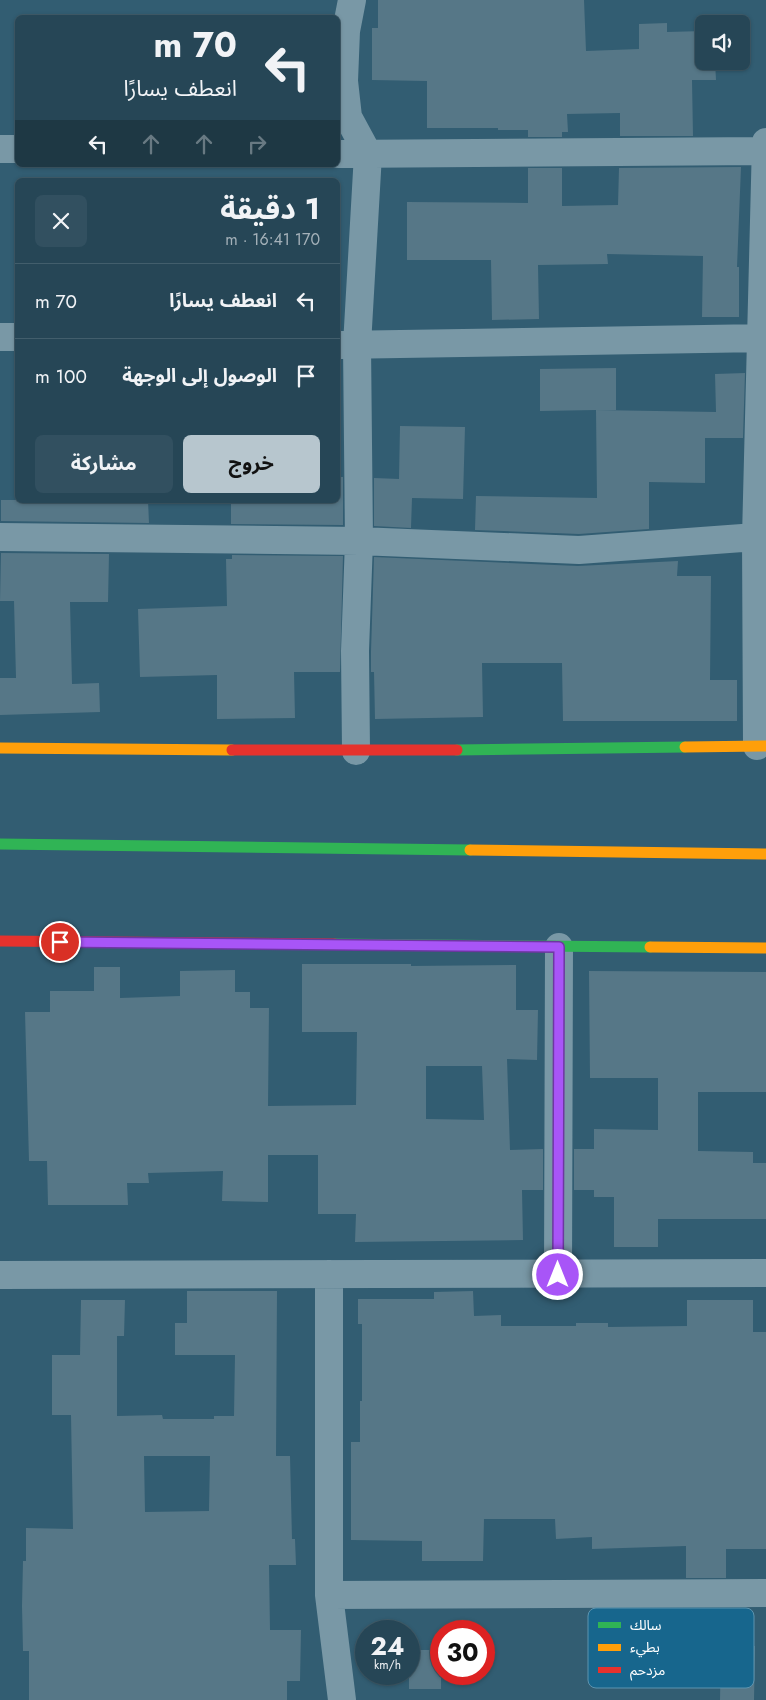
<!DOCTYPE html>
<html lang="ar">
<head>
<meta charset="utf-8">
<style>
	:root { --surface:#264656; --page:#325060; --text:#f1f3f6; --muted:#a4b1b9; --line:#425e6c; --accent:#b7c6ce }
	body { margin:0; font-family:Jost,"Noto Sans Arabic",sans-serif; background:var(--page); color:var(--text); direction:rtl; height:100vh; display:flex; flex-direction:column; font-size:19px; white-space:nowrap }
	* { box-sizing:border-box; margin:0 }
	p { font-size:16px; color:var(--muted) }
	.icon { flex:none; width:28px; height:28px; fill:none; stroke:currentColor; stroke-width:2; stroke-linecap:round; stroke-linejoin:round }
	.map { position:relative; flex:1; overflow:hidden; direction:ltr }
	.side { position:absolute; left:15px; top:178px; width:325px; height:325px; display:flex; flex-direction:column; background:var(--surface); border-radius:8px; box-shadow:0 1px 4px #0004,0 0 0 1px var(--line); direction:rtl }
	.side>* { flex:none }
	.banner { position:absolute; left:15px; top:15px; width:325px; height:152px; border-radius:8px; box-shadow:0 1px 4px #0004,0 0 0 1px var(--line); direction:rtl; background:#264656; color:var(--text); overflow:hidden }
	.controls { position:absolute; left:695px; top:15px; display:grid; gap:10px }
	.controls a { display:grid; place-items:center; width:55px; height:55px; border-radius:8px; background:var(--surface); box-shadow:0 1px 4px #0004,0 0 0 1px var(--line); font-size:25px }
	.speed { position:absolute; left:355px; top:1620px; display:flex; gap:10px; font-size:25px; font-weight:700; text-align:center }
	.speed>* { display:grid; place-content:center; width:65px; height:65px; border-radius:50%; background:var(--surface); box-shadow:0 1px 4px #0004,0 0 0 1px var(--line); line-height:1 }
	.speed small { font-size:12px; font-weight:400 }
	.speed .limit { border:8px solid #d22; background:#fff; color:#111 }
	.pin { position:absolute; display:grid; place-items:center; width:42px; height:42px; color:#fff; margin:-21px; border:2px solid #fff; border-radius:50%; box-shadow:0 1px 5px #0007 }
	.me { position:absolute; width:55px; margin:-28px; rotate:0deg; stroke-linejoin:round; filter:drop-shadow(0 0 4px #0008) }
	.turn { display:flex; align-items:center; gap:18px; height:105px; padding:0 20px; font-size:22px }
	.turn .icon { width:65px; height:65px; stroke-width:2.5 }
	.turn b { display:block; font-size:35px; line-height:42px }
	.lanes { display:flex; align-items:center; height:48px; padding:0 20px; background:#0003; justify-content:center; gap:25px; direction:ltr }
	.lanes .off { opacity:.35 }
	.round { display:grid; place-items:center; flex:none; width:52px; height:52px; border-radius:8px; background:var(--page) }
	.headline { display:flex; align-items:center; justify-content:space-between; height:85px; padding:0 20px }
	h1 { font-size:30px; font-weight:700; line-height:38px }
	.cta { display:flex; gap:10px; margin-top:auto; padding:10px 20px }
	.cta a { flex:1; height:58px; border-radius:8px; background:var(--accent); color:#111; font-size:20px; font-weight:700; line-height:58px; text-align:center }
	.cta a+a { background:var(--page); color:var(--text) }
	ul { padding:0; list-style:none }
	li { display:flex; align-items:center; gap:15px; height:75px; padding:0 20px; border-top:1px solid var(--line) }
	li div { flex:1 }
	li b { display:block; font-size:19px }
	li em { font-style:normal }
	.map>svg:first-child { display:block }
	.building { fill:#567787; fill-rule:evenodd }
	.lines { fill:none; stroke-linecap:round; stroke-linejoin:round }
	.street { stroke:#7998a6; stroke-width:28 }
	.fast { stroke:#30b455; stroke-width:11 }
	.slow { stroke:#ff9f0a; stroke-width:11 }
	.jam { stroke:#e5322d; stroke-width:11 }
	.route-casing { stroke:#6d37a1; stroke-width:12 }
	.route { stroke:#a855f7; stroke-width:9 }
	.key { fill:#17668d; stroke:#5d94af; stroke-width:1 }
	.key-label { font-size:14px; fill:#fff }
</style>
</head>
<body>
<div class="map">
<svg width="766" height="1700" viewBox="0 0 766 1700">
	<rect width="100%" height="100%" fill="#325d72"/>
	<!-- building -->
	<path class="building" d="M378,0h206l2,51 53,-2v-25l28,-1v9l37,-1v30h11l1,19h-24l1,56h-73v-23l-53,1 1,18h-6v5h-34v-7h-30v-2h-71v-47l-55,-1v-52h6z
		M741,167l-4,100h2v50h-37l1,-61 -96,-2 1,10 -70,1 1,54 -47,1 -1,-60h-84v-58l121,1v-35h34v38l56,-1 1,-37z
		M616,368v42h-20l120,2 -1,-38 30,-1 -2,65h-38v45l-56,-1v47l-70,5 -104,-4 1,-34 121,2 -1,-88 -56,1v-42z
		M400,426l65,1 -2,72 -51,-1 -1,30 -37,-2v-48l25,1z
		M338,477h5v48l-112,-1v-24h107z
		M1,500h147l1,23 -148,-2z
		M1,553l108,1 -1,48h-38l2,82 27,-1 1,29 -100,3v-37h16l-2,-77h-14z
		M232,555l111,1 -3,116h-46l1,46 -78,1v-44l-77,2 -2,-68 89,-3 -1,-47h6z
		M374,557l204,9 100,-5 -1,15h34l-1,104h27v41h-174l-1,-58h-80l1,54 -108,2 -1,-47h-3v-21z
		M302,964h109v2l105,-1v45h22l-1,50 -30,-1 3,91 33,-1v41h-21l1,50 -168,2 1,-28h-38v-59h-50v47l-46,-1 1,-30 -75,2 1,10h-22l1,22h-80l-1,-44h-18l-4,-149h25v-21h44v-24h26v31l60,-2v-25l55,-1v22h15v16h19l-1,98 88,-1 1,-73h-55zM426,1066h56l2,54 -58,-1z
		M589,971l177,1v120h-68v59l55,1v11h13v56h-108v28h-44v-50h-20v-7h-20v-41h20v-20l64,1v-52h-68z
		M187,1291h90l-1,165h14l2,83h3l1,26h-27l1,65h31l-1,51h-13v19h-258v-49h-6l-1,-45 1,-45h3v-33l47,1 -2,-114h-19v-60h28l1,-55h44l-1,36h-7v80l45,-1 1,4h51v-3h20l1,-61h-60v-32h12zM144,1456h66l-1,55 -64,1z
		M473,1291l1,25 27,-1v11h75v-3h32v4l79,-1v-26h66v32h13v217h-40v29h-40v-32l-94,3v-12l-36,2 -1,-20h-71l-1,42h-61v-20l-71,-1v-98h9v-41h2v-77h-4v-25h76v-7z
		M721,1646h34l-1,54h-34z
		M409,1650h32v39h-32z"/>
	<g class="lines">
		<!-- street -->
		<path class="street" d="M352,0l-6,31 -2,50 4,36 20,37 -11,191 2,196 -4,110 1,100
			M0,149h18
			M338,154l428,-3
			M0,337h18
			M338,345l428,-7
			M0,537l359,4 220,9 177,-13
			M757,746l-1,-209 10,-395
			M329,1274v321l13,105
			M0,1275l766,-2
			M558,1275l1,-328
			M329,1595l437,-2"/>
		<!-- fast -->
		<path class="fast" d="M457,750l228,-3
			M0,844l470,6
			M335,944l315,3"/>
		<!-- slow -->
		<path class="slow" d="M685,747l81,-1
			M0,748l232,2
			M470,850l296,4
			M650,947l116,1"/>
		<!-- jam -->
		<path class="jam" d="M232,750h225
			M0,941l335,3"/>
	</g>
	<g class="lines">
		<!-- route casing -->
		<g class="route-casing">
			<path id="route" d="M60,942l499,5 -1,328"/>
		</g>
		<!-- route -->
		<use href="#route" class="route"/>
	</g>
	<!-- legend -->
	<rect x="588" y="1608" width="166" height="80" rx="8" class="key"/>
	<rect x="598" y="1622" width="23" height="6" fill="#30b455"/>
	<rect x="598" y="1644" width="23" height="7" fill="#ff9f0a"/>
	<rect x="598" y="1667" width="23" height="6" fill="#e5322d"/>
	<g class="key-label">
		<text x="630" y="1630">سالك</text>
		<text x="630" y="1652">بطيء</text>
		<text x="630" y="1675">مزدحم</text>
	</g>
</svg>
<div class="controls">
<a><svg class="icon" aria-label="sound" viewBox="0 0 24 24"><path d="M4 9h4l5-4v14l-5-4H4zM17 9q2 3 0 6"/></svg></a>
</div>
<div class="speed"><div>24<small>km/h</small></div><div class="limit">30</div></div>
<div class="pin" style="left:60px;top:942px;background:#d93025"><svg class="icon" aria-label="arrive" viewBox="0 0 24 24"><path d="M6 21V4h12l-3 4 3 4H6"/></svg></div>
<svg class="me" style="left:558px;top:1275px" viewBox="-20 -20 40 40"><circle r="17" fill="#a855f7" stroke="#fff" stroke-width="3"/><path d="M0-11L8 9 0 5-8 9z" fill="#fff"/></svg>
<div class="banner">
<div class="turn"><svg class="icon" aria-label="left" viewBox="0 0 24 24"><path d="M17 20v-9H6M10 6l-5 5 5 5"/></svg><div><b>70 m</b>انعطف يسارًا</div></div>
<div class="lanes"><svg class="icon" aria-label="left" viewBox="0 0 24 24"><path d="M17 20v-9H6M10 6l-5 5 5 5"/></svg><svg class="icon off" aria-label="ahead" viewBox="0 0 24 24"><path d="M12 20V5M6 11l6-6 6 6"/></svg><svg class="icon off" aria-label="ahead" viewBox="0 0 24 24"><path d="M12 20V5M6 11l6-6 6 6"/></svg><svg class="icon off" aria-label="right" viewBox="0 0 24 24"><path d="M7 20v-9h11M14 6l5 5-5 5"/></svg></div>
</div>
<section class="side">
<div class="headline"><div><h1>1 دقيقة</h1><p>170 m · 16:41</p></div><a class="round"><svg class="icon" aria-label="close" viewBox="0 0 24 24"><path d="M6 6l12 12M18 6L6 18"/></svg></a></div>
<ul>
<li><svg class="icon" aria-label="left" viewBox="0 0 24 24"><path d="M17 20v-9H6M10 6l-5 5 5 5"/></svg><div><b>انعطف يسارًا</b></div><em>70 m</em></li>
<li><svg class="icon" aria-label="arrive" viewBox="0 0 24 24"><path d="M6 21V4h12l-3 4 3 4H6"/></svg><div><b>الوصول إلى الوجهة</b></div><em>100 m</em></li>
</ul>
<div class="cta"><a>خروج</a><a>مشاركة</a></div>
</section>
</div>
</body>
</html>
